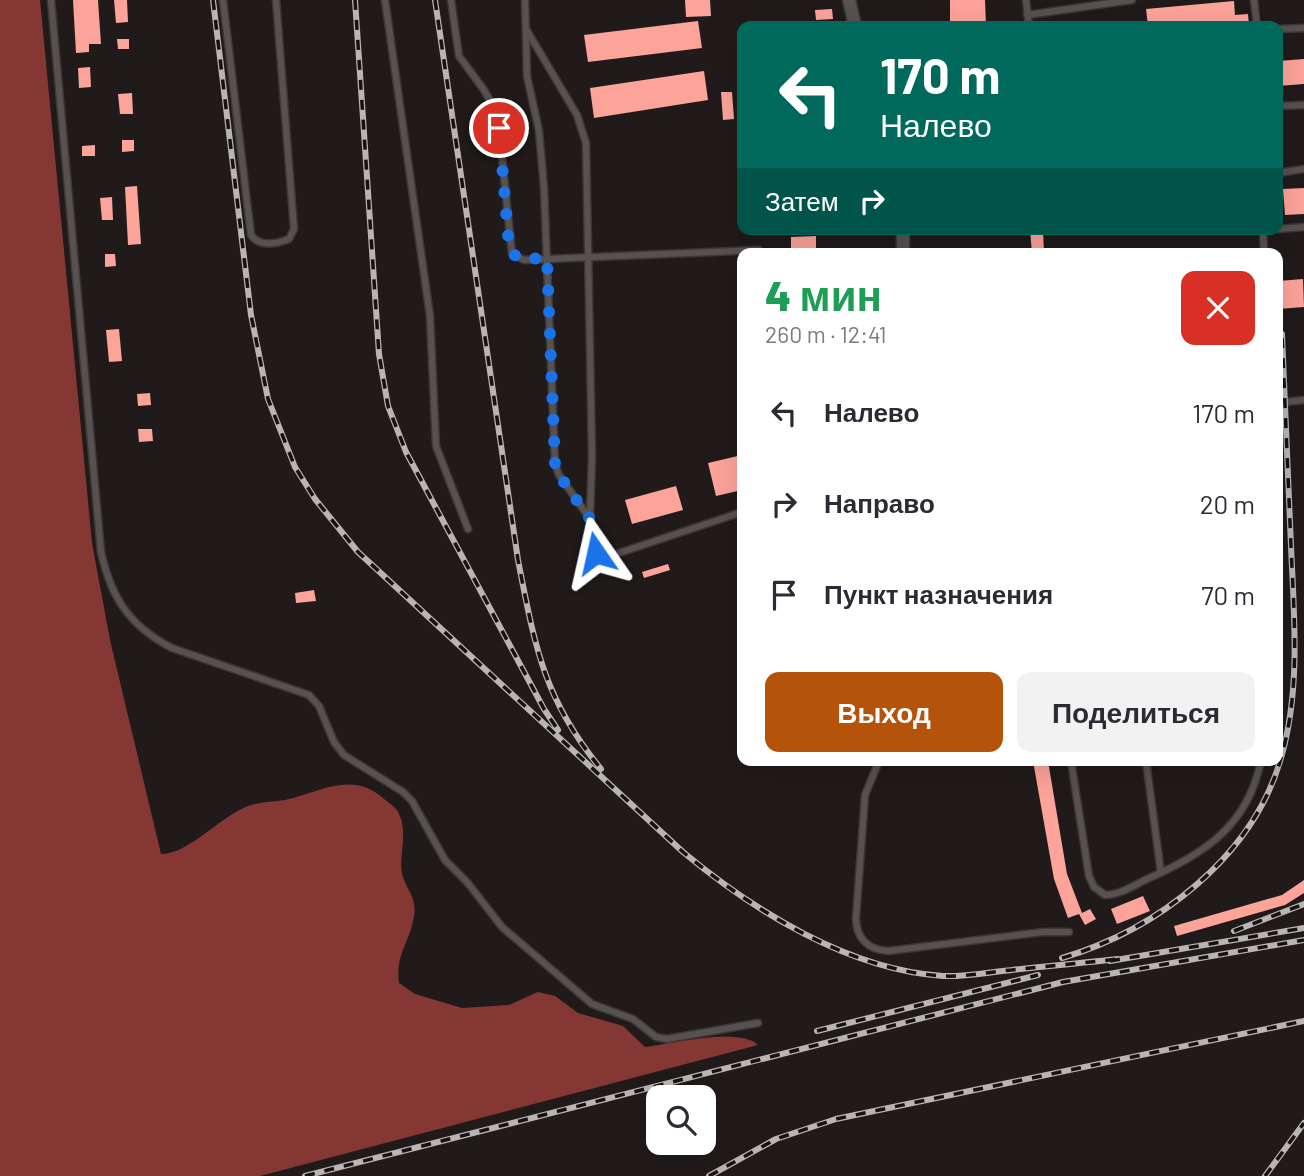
<!DOCTYPE html>
<html lang="ru">
<head>
<meta charset="utf-8">
<style>
	:root { --surface:#fff; --page:#f2f2f3; --text:#2b2b33; --muted:#7c7c81; --accent:#b45309 }
	body { margin:0; font-family:Barlow,sans-serif; background:var(--page); color:var(--text); height:100vh; display:flex; flex-direction:column; font-size:26px; white-space:nowrap }
	* { box-sizing:border-box; margin:0 }
	p { font-size:23px; color:var(--muted) }
	.icon { flex:none; width:38px; height:38px; fill:none; stroke:currentColor; stroke-width:2; stroke-linecap:round; stroke-linejoin:round }
	.map { position:relative; flex:1; overflow:hidden }
	.sheet { position:absolute; left:737px; top:248px; width:546px; height:518px; display:flex; flex-direction:column; background:var(--surface); border-radius:14px; box-shadow:0 7px 28px #0002 }
	.sheet>* { flex:none }
	.guide { position:absolute; left:737px; top:21px; width:546px; height:214px; border-radius:14px; box-shadow:0 7px 28px #0002; background:#00695c; color:#fff; overflow:hidden }
	.controls { position:absolute; left:646px; top:1085px; display:grid; gap:14px }
	.controls a { display:grid; place-items:center; width:70px; height:70px; border-radius:14px; background:var(--surface); box-shadow:0 7px 28px #0002; font-size:35px }
	.pin { position:absolute; display:grid; place-items:center; width:60px; height:60px; color:#fff; margin:-30px; border:4px solid #fff; border-radius:50%; box-shadow:0 2px 7px #0007 }
	.me { position:absolute; width:77px; margin:-38px; rotate:349deg; stroke-linejoin:round; filter:drop-shadow(0 0 5px #0008) }
	.turn { display:flex; align-items:center; gap:24px; height:147px; padding:0 28px; font-size:32px }
	.turn .icon { width:91px; height:91px; stroke-width:2.5 }
	.turn b { display:block; font-size:49px; line-height:60px }
	.then { display:flex; align-items:center; height:66px; padding:0 28px; background:#0003; gap:14px; font-size:26px }
	.round { display:grid; place-items:center; flex:none; width:74px; height:74px; border-radius:14px; background:var(--page) }
	.head { display:flex; align-items:center; justify-content:space-between; height:119px; padding:0 28px }
	h1 { font-size:42px; font-weight:800; line-height:52px; color:#1e9e55 }
	.action { display:flex; gap:14px; margin-top:auto; padding:14px 28px }
	.action a { flex:1; height:80px; border-radius:14px; background:var(--accent); color:#fff; font-size:28px; font-weight:800; line-height:80px; text-align:center }
	.action a+a { background:var(--page); color:var(--text) }
	ul { padding:0; list-style:none }
	li { display:flex; align-items:center; gap:21px; height:91px; padding:0 28px }
	li div { flex:1 }
	li b { display:block; font-size:26px }
	li em { font-style:normal }
	.map>svg:first-child { display:block }
	.forest { fill:#853833 }
	.building { fill:#fca39a }
	.lines { fill:none; stroke-linecap:round; stroke-linejoin:round }
	.service-casing { stroke:#3c3838; stroke-width:9 }
	.minor-casing { stroke:#3c3838; stroke-width:15 }
	.service { stroke:#575150; stroke-width:6 }
	.minor { stroke:#575150; stroke-width:12 }
	.rail-casing { stroke:#b9b5b4; stroke-width:6 }
	.rail { stroke:#171211; stroke-width:3.5; stroke-dasharray:10; stroke-linecap:butt }
	.route { stroke:#1a73e8; stroke-width:12; stroke-dasharray:0 21.6 }
</style>
</head>
<body>
<div class="map">
<svg width="1304" height="1176" viewBox="0 0 1304 1176">
	<rect width="100%" height="100%" fill="#201b1a"/>
	<!-- forest -->
	<path class="forest" d="M0,0h40l52,543 18,97 51,214c26,1 60,-38 87,-48 11,-4 25,-4 37,-6 35,-8 68,-30 99,-1 5,4 13,9 15,15 10,20 -2,45 4,63 5,15 14,22 11,39 -4,26 -19,39 -15,67l16,11 47,14 47,-3 29,-13 17,4 23,17 45,13 22,21c25,-3 95,-20 113,-2l-498,131h-260z"/>
	<!-- building -->
	<path class="building" d="M73,0h25l3,44h-12v8l-13,1z
		M114,0h13l1,22 -12,1z
		M685,0h25l1,16 -25,1z
		M950,0h35l1,26h-36z
		M1234,1l1,14 13,-1 1,12h-101l-2,-17z
		M832,9l1,10 -17,1 -1,-10z
		M698,21l4,27 -114,14 -4,-27z
		M117,39h12v10h-11z
		M1304,59v25l-26,2v-25z
		M90,67l1,20 -12,1 -1,-20z
		M704,71l4,29 -114,18 -4,-30z
		M721,92h11l2,27 -11,1z
		M132,93l1,21h-13l-2,-20z
		M122,140h12v11l-12,1z
		M95,145v11h-13v-10z
		M137,186l4,58 -13,1 -3,-58z
		M1304,188v26l-19,1 -2,-26z
		M112,197l1,23h-11l-2,-22z
		M1030,229h13l1,25h-12z
		M816,236v17l-25,1v-17z
		M105,254h10l1,12 -11,1z
		M1303,279l1,28 -26,2v-28z
		M119,329l3,32 -13,1 -3,-32z
		M150,393l1,12 -13,1 -1,-12z
		M138,429h14l1,12 -14,1z
		M742,455v35l-26,6 -8,-33z
		M676,486l7,24 -51,14 -7,-24z
		M668,564l2,6 -26,8 -2,-6z
		M314,590l2,11 -20,2 -1,-10z
		M1033,761h15l19,113 15,39 8,-4 6,10 -11,6 -6,-11 -11,4 -14,-39z
		M1304,880v13l-19,12 -108,31 -3,-10 108,-31z
		M1143,896l7,15 -33,13 -6,-15z"/>
	<g class="lines">
		<!-- service casing -->
		<g class="service-casing">
			<path id="service" d="M51,0l50,552c10,45 28,74 71,96l137,47 10,11 15,36 10,13 59,37 9,9 33,59 22,22 35,45 90,77 41,15 23,18 11,2 91,-16
				M223,0l28,235c8,12 25,9 38,4l5,-10 -18,-229
				M385,0l45,316 6,130 32,83
				M451,0l8,56 25,34 9,16 6,22 13,126 12,6 235,-10
				M525,0l2,76 12,55 5,57 11,276 4,11 31,44 6,34 8,5 138,-46
				M1026,0l3,26
				M1254,0l3,26
				M1027,15l105,-15
				M526,29l51,86 9,28 6,312 -2,64
				M1278,29l26,-1
				M1278,106l26,-1
				M1278,173l26,-4
				M1263,229l1,23
				M1278,229l26,-2
				M1278,403l26,-3
				M879,761l-14,34 -9,123c0,20 12,32 32,33l155,-19h26
				M1071,761l18,115 5,11 11,8c14,0 28,-9 40,-15 58,-26 102,-52 116,-119
				M1146,761l15,112"/>
		</g>
		<!-- minor casing -->
		<g class="minor-casing">
			<path id="minor" d="M849,0l6,26
				M903,229v25"/>
		</g>
		<!-- service -->
		<use href="#service" class="service"/>
		<!-- minor -->
		<use href="#minor" class="minor"/>
		<!-- rail casing -->
		<g class="rail-casing">
			<path id="rail" d="M213,0l38,315 17,84 27,68 20,32 43,53 325,300c71,59 166,118 260,124 23,1 46,-4 69,-6 35,-4 71,-7 106,-11
				M355,0l24,354 9,52 18,46 138,257 14,21
				M435,0l83,560c17,86 25,138 83,209
				M1234,931l70,-27
				M1062,958c95,-28 191,-101 219,-200 20,-69 13,-142 10,-212 -3,-70 -6,-141 -9,-212
				M1110,961l194,-33
				M817,1031l221,-56
				M305,1176l758,-194 241,-42
				M709,1176l67,-37 60,-20 468,-98
				M1265,1176l39,-53"/>
		</g>
		<!-- rail -->
		<use href="#rail" class="rail"/>
	</g>
	<g class="lines">
		<!-- route -->
		<path class="route" d="M499,128l10,119 8,11 30,1 8,205 4,11 31,44 6,34"/>
	</g>
</svg>
<div class="controls">
<a><svg class="icon" aria-label="search" viewBox="0 0 24 24"><circle cx="10" cy="10" r="6"/><path d="M15 15l6 6"/></svg></a>
</div>
<div class="pin" style="left:499px;top:128px;background:#d93025"><svg class="icon" aria-label="arrive" viewBox="0 0 24 24"><path d="M6 21V4h12l-3 4 3 4H6"/></svg></div>
<svg class="me" style="left:596px;top:553px" viewBox="-20 -20 40 40"><path d="M0-17L14 15 0 8-14 15z" fill="#1a73e8" stroke="#fff" stroke-width="4"/></svg>
<div class="guide">
<div class="turn"><svg class="icon" aria-label="left" viewBox="0 0 24 24"><path d="M17 20v-9H6M10 6l-5 5 5 5"/></svg><div><b>170 m</b>Налево</div></div>
<div class="then">Затем<svg class="icon" aria-label="right" viewBox="0 0 24 24"><path d="M7 20v-9h11M14 6l5 5-5 5"/></svg></div>
</div>
<section class="sheet">
<div class="head"><div><h1>4 мин</h1><p>260 m · 12:41</p></div><a class="round" style="background:#d93025;color:#fff"><svg class="icon" aria-label="close" viewBox="0 0 24 24"><path d="M6 6l12 12M18 6L6 18"/></svg></a></div>
<ul>
<li><svg class="icon" aria-label="left" viewBox="0 0 24 24"><path d="M17 20v-9H6M10 6l-5 5 5 5"/></svg><div><b>Налево</b></div><em>170 m</em></li>
<li><svg class="icon" aria-label="right" viewBox="0 0 24 24"><path d="M7 20v-9h11M14 6l5 5-5 5"/></svg><div><b>Направо</b></div><em>20 m</em></li>
<li><svg class="icon" aria-label="arrive" viewBox="0 0 24 24"><path d="M6 21V4h12l-3 4 3 4H6"/></svg><div><b>Пункт назначения</b></div><em>70 m</em></li>
</ul>
<div class="action"><a>Выход</a><a>Поделиться</a></div>
</section>
</div>
</body>
</html>
